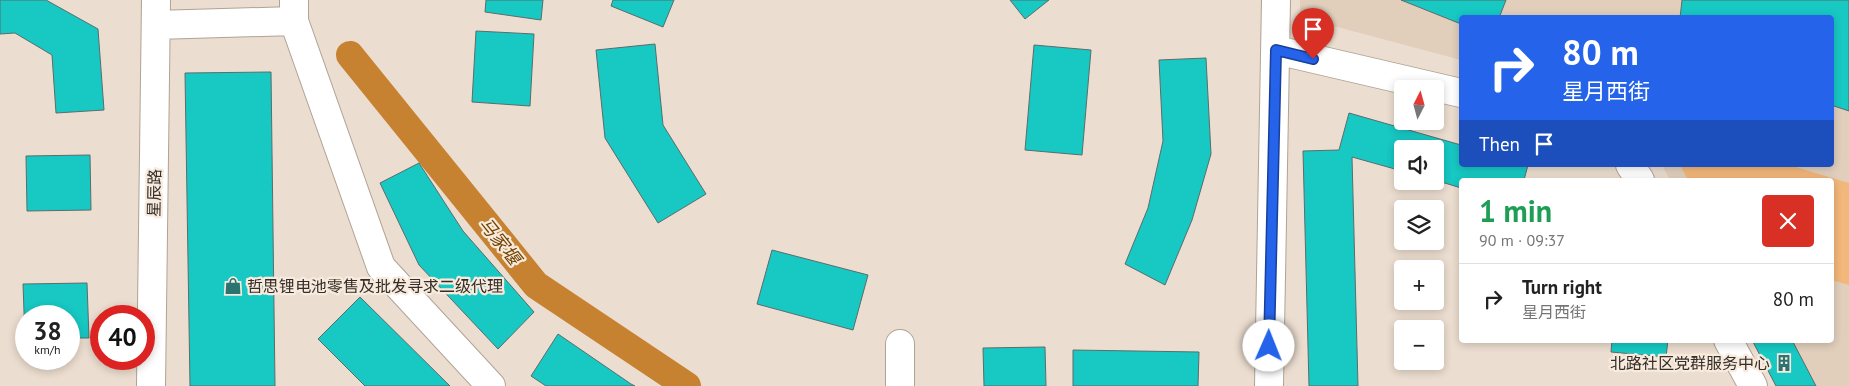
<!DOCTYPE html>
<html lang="en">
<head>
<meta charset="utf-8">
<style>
	:root { --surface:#fff; --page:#f6f6f6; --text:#222; --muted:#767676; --line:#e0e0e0 }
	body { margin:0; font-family:"PT Sans","Noto Sans SC",sans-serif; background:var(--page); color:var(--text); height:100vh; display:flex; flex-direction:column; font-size:19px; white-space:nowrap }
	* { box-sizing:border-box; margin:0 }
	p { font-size:16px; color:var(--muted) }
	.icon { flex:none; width:28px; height:28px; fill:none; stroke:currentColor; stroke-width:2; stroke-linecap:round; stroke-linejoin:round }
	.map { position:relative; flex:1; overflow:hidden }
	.sheet { position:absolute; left:1459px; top:178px; width:375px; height:165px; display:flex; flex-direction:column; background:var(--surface); border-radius:5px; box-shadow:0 2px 8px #0003 }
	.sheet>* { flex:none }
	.banner { position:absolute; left:1459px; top:15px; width:375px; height:152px; border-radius:5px; box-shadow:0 2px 8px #0003; background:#2563eb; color:#fff; overflow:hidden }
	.needle { width:32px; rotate:6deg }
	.tools { position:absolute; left:1394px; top:80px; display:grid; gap:10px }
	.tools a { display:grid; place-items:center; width:50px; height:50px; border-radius:5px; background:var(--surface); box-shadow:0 2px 8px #0003; font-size:25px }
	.speed { position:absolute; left:15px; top:305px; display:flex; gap:10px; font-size:25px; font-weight:700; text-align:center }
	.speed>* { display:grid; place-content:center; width:65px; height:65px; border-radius:50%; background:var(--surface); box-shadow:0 2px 8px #0003; line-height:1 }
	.speed small { font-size:12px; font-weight:400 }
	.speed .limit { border:8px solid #d22; background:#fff; color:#111 }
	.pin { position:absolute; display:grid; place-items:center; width:42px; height:42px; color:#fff; margin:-51px -21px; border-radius:50% 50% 50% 0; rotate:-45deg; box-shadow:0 0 5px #0007 }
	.pin .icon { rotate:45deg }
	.me { position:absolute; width:55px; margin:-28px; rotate:1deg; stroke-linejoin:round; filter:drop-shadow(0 0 4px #0008) }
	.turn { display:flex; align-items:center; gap:18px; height:105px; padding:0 20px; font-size:22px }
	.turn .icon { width:65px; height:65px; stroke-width:2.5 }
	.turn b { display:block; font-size:35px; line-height:42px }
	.then { display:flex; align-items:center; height:48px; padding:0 20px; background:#0003; gap:10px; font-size:19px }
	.round { display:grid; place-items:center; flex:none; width:52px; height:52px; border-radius:5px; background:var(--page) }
	.overview { display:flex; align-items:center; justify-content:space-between; height:85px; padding:0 20px }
	h1 { font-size:30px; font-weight:800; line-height:38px; color:#1e9e55 }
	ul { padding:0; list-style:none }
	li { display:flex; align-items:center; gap:15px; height:70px; padding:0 20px; border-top:1px solid var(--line) }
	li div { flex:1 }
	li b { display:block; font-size:19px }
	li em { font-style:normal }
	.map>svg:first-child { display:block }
	.built { fill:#e1cfbc }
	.green { fill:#f2b77a }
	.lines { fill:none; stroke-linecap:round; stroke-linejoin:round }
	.canal { stroke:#c78231; stroke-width:28 }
	.building { fill:#17c8c3; stroke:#5a6d6c }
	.minor-casing { stroke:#b0a396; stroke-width:30 }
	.minor { stroke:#fff; stroke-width:28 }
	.route-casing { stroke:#184099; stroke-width:12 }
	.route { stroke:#2563eb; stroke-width:9 }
	.labels { text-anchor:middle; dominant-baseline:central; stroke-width:4.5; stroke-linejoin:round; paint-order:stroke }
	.street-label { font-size:16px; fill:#332e29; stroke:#f8eadc }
	.poi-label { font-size:16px; fill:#332e29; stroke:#f8eadc; text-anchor:start }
	.water-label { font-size:18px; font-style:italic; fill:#714302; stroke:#f8eadc }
</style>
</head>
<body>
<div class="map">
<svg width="1849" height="386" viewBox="0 0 1849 386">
	<rect width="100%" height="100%" fill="#ebddcf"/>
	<!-- built -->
	<path class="built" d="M1300,0h549v386h-57l-27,-46h66v-160h-161l-8,-15h169v-147h-370v42l-161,-43z"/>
	<!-- green -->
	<path class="green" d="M1680,165h109l60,18v102l-18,-5v-100h-143z"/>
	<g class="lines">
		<!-- canal -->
		<path class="canal" d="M350,55l186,230 151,101"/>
	</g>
	<!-- building -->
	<path class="building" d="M0,0h46l52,29 6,81 -48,3 -4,-58 -37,-22 -15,1z
		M486,0h57l-2,20 -56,-8z
		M613,0h61l-11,27 -52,-21z
		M1010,0h39l-24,19z
		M1401,0h105l-7,18h-38v6z
		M1682,0h167v111l-18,-6v-87h-151z
		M476,31l58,3 -4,72 -58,-4z
		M655,44l8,81 43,69 -48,29 -53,-85 -9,-88z
		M1034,45l57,5 -9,105 -57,-5z
		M1206,58l5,96 -19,66 -27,65 -40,-21 23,-56 15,-67 -4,-81z
		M271,72l4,314h-85l-5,-313z
		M1349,113l112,32v20h67l-4,15h-63v8l-26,-8v-31h-33v22l-50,-14 6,229h-49l-6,-235 36,-1z
		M90,155l1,55 -64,1 -1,-55z
		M419,163l44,68 71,81 -36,37 -79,-84 -39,-82z
		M772,250l96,25 -15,55 -96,-26z
		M87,283l2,55h-20v-22h-43v23h-1l-2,-55z
		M360,297l90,89h-85l-47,-47z
		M558,334l73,50 4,2h-89l-15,-10z
		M1612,340h56l-2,17 -55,-5z
		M1752,340h40l24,46h-40z
		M1045,347l1,39h-62l-1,-38z
		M1073,350l126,2 -1,34h-125z"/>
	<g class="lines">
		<!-- minor casing -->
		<g class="minor-casing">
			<path id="minor" d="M294,0v21l87,246 110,119
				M156,25l138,-4
				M1276,50l185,43
				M1630,165l10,15
				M1728,340l25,46
				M900,344v42
				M151,386l5,-386
				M1269,386l7,-386"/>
		</g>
		<!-- minor -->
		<use href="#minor" class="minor"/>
	</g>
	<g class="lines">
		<!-- route casing -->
		<g class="route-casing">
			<path id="route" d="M1269,346l7,-296 37,9"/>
		</g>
		<!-- route -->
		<use href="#route" class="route"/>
	</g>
	<!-- icons -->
	<defs>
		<g id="shop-bare" transform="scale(1.35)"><path d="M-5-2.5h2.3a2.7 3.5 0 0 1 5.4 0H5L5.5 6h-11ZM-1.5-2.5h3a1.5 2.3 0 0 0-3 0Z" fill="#2b7472" stroke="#f8eadc" stroke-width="2.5" paint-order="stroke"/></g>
		<g id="building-bare" transform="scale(1.35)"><path d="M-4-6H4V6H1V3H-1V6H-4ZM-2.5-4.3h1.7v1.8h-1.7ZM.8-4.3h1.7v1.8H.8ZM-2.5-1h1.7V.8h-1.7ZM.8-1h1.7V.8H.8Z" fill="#2b7472" stroke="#f8eadc" stroke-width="2.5" paint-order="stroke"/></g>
	</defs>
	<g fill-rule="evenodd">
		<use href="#shop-bare" x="233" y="286"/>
		<use href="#building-bare" x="1784" y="363"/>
	</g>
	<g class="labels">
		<!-- street labels -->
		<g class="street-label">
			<text transform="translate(154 193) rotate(-89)">星辰路</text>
		</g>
		<!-- poi labels -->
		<g class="poi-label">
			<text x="247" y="286">哲思锂电池零售及批发寻求二级代理</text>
			<text x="1770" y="363" text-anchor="end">北路社区党群服务中心</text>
		</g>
		<!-- water labels -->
		<g class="water-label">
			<text transform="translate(500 241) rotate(51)">马家堰</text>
		</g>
	</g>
</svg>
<div class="tools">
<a><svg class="needle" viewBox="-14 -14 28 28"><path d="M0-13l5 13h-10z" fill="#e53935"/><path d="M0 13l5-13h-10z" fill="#767676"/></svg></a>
<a><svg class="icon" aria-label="sound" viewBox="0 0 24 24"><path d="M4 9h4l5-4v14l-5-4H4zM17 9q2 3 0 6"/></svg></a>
<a><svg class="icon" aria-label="layers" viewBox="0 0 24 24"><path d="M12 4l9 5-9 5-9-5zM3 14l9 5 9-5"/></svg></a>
<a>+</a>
<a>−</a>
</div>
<div class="speed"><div>38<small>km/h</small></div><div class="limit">40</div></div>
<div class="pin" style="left:1313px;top:59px;background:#d93025"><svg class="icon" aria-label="arrive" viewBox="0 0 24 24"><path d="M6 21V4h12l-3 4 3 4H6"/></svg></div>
<svg class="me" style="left:1269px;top:346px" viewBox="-20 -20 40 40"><circle r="19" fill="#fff"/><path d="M0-13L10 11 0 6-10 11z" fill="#2563eb"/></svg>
<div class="banner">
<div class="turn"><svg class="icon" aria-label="right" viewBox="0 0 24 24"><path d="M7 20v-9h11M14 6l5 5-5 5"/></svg><div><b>80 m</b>星月西街</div></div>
<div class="then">Then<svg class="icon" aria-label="arrive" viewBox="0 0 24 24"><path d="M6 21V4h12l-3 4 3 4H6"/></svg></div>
</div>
<section class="sheet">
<div class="overview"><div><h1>1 min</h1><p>90 m · 09:37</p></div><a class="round" style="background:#d93025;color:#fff"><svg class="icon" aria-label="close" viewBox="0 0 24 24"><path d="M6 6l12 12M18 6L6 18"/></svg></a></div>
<ul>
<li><svg class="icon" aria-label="right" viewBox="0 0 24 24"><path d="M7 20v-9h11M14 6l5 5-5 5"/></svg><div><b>Turn right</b><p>星月西街</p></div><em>80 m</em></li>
</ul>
</section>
</div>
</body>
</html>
